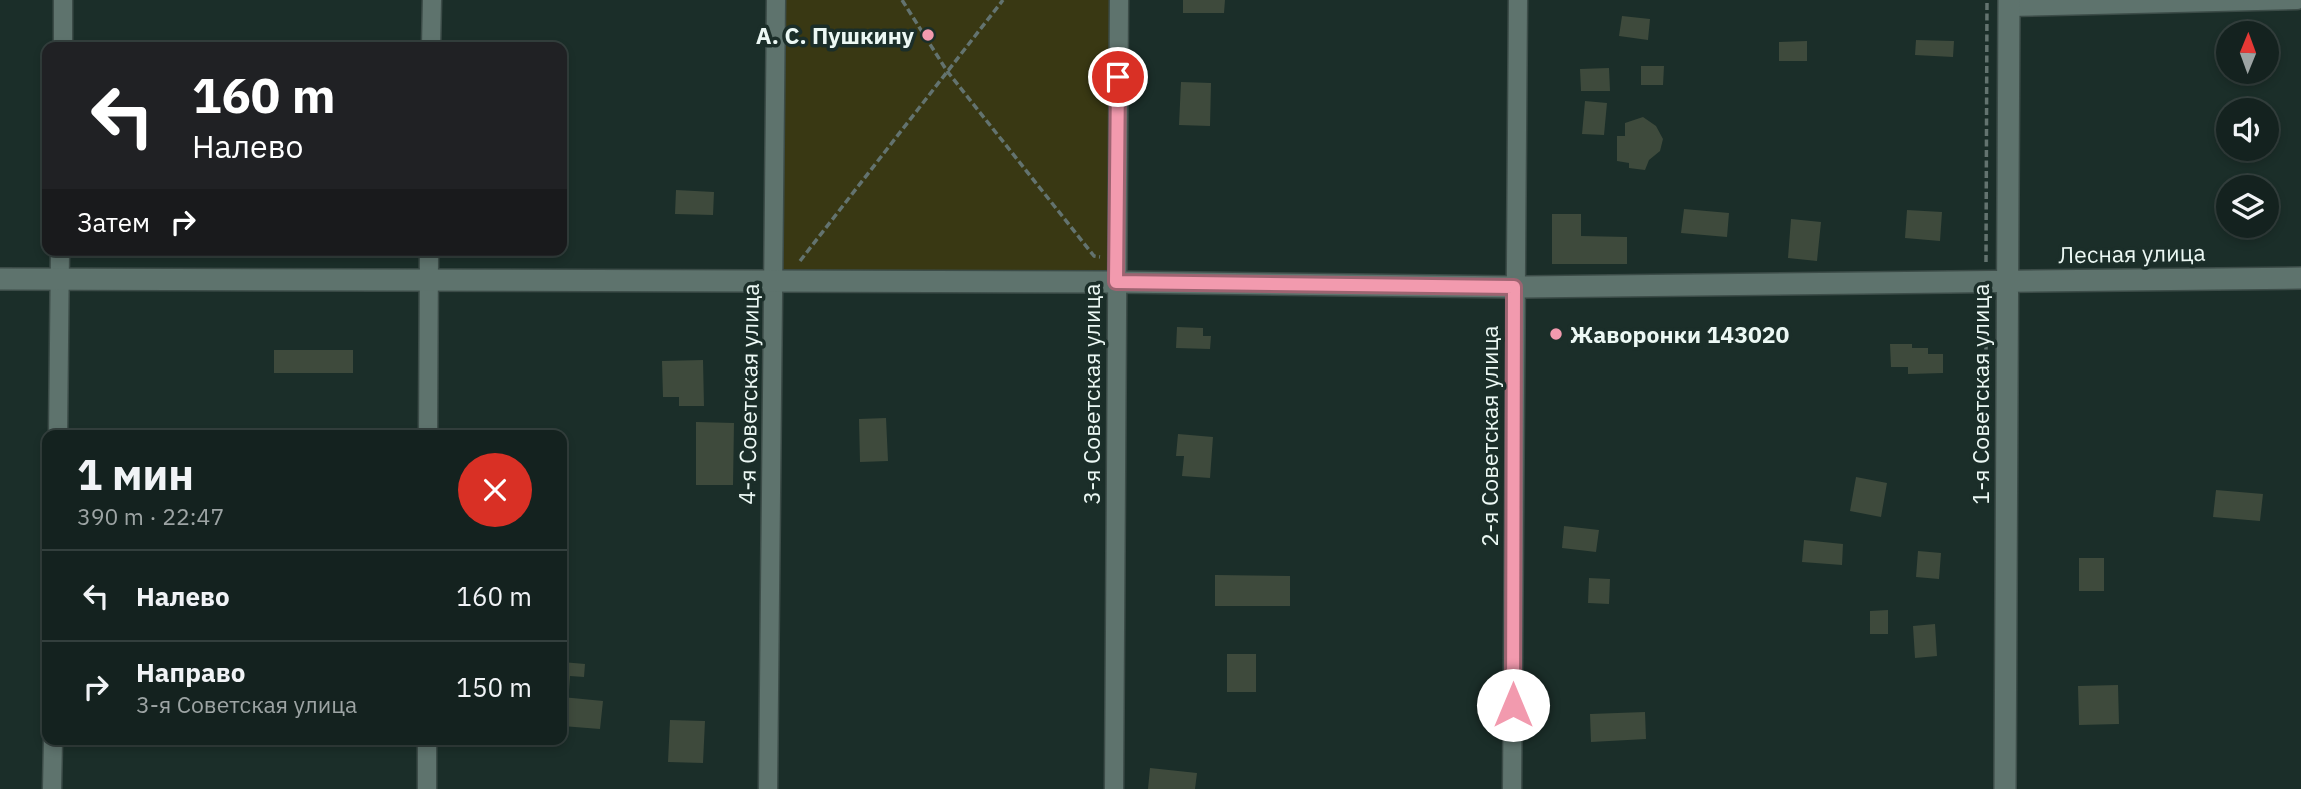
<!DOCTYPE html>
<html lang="ru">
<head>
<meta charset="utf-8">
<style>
	:root { --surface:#14221f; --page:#212f2c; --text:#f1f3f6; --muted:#9da4a4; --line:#333f3d }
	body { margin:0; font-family:"IBM Plex Sans",sans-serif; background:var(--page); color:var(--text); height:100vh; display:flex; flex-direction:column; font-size:26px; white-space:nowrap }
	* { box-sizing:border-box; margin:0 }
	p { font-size:23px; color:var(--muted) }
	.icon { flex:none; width:38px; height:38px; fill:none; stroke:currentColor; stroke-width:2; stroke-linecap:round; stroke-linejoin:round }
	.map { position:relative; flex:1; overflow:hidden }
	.drawer { position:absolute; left:42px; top:430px; width:525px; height:315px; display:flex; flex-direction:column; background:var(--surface); border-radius:14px; box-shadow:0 4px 10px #0003,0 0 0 2px var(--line) }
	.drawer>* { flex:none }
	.banner { position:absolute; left:42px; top:42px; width:525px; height:214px; border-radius:14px; box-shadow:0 4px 10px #0003,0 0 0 2px var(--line); background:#202124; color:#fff; overflow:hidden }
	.needle { width:46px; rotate:1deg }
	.fabs { position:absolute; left:2216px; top:21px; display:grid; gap:14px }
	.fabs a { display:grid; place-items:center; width:63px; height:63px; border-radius:50%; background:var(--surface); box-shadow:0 4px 10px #0003,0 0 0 2px var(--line); font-size:35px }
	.pin { position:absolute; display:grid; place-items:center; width:60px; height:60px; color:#fff; margin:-30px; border:4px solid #fff; border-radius:50%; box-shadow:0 2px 7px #0007 }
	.me { position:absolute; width:77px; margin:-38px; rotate:0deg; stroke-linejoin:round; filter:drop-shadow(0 0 5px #0008) }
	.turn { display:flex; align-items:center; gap:24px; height:147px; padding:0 35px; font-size:32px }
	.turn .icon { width:91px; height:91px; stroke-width:2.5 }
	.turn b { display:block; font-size:49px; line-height:60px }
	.then { display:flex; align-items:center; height:66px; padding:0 35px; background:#0003; gap:14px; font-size:26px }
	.round { display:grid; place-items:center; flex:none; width:74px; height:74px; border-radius:37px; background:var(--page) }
	.summary { display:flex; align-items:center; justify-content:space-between; height:119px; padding:0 35px }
	h1 { font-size:42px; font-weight:700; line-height:52px }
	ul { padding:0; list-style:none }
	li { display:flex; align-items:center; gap:21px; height:91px; padding:0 35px; border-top:2px solid var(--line) }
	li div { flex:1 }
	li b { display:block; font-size:26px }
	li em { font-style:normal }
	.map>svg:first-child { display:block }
	.green { fill:#393813 }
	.building { fill:#3e4a3c }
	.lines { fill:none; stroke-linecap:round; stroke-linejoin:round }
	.street-casing { stroke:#3c4c48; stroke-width:21 }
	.secondary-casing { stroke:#3c4c48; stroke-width:24 }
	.path { stroke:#63736f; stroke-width:3.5; stroke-dasharray:7 3.5; stroke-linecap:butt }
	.street { stroke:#5e736d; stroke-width:18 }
	.secondary { stroke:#5e736d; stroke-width:21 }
	.route-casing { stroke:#9d6471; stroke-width:18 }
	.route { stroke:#f29aae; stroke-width:12 }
	.poi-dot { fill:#f29aae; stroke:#1b2e29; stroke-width:2.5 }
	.labels { text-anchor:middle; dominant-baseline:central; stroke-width:7; stroke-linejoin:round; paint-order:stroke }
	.poi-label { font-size:23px; font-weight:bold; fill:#ecf8f4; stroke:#1b2e29; text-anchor:end }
	.street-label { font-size:23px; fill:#ecf8f4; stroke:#1b2e29 }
</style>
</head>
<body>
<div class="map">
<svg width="2301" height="789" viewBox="0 0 2301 789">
	<rect width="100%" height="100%" fill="#1b2e29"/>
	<!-- green -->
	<path class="green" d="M785,0h326l-2,273 -326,-3z"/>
	<!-- building -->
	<path class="building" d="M1183,0h42l-1,13h-41z
		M1622,16l28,3 -2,21 -29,-4z
		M1916,40l38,1 -1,16 -38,-2z
		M1807,41v20h-28v-19z
		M1641,66h23l-1,19h-22z
		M1609,68l1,23h-29l-1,-22z
		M1181,82l30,1 -1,43 -31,-1z
		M1585,101l22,2 -3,32 -22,-1z
		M1643,117l13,9 7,13 -3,12 -11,9 -4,10 -16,-2v-5l-12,-2v-25h8v-13z
		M676,190l38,2 -1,23 -38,-1z
		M1684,209l45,4 -2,24 -46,-4z
		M1907,210l35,2 -2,29 -35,-3z
		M1552,214h29v22l46,1v27h-75z
		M1791,219l30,3 -4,39 -29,-3z
		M1177,327l26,1v8h8l-1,13 -34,-1z
		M1890,344h22v4h16v6h15v19l-35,1v-7h-17z
		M274,350h79v23h-79z
		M703,360l1,46h-25v-9h-16l-1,-36z
		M886,418l2,43 -28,1 -1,-43z
		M696,422l38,1 -1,62h-37z
		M1178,434l35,3 -3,41 -28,-2 2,-20h-8z
		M1856,477l31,6 -6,34 -31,-6z
		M2216,490l47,4 -3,27 -47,-4z
		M1564,526l35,4 -3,22 -34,-4z
		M1804,540l39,4 -1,21 -40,-3z
		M1918,551l23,2 -2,26 -23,-2z
		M2079,558h25v33h-25z
		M1215,575l75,1v30h-75z
		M1589,578l21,1 -1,25 -21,-1z
		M1888,610v24h-18v-23z
		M1935,624l2,32 -22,2 -2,-32z
		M1227,654h29v38h-29z
		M562,662l23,2 -1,13 -14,-1 -1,14 -7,-1z
		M2118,685l1,39 -40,1 -1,-39z
		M562,697l41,4 -3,28 -38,-3z
		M1645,712l1,27 -55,3 -1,-28z
		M670,720l35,1 -2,42 -35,-1z
		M1150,768l47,5 -2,16h-47z"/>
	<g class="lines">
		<!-- street casing -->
		<g class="street-casing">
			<path id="street" d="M2009,7l288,-7
				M63,47v-47
				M431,47l1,-47
				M58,436l2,-186
				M428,436l1,-186
				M52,789l1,-49
				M427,789v-49
				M768,789l8,-789
				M1114,789l5,-789
				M1512,789l6,-789"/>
		</g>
		<!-- secondary casing -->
		<g class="secondary-casing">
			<path id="secondary" d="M0,279l1116,3 398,5 787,-9
				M2005,789l4,-789"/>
		</g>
		<!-- path -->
		<path class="path" d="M902,0l45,71 147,185 6,1
			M800,261l203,-261
			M1986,262l1,-262
			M1986,402v-101"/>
		<!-- street -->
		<use href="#street" class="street"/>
		<!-- secondary -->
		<use href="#secondary" class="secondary"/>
	</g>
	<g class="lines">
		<!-- route casing -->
		<g class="route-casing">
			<path id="route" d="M1118,77l-2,205 398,5 -1,418"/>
		</g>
		<!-- route -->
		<use href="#route" class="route"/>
	</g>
	<!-- markers -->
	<g class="poi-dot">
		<circle cx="928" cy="35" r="7"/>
		<circle cx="1556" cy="334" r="7"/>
	</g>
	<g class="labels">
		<!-- poi labels -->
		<g class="poi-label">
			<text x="914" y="35">А. С. Пушкину</text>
			<text x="1570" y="334" text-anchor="start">Жаворонки 143020</text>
		</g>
		<!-- street labels -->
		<g class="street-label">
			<text transform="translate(2132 253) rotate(-1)">Лесная улица</text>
			<text transform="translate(748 394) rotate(-89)">4-я Советская улица</text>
			<text transform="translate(1091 394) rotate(-90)">3-я Советская улица</text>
			<text transform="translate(1980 394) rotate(-90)">1-я Советская улица</text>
			<text transform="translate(1489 436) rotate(-90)">2-я Советская улица</text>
		</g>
	</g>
</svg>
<div class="fabs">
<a><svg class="needle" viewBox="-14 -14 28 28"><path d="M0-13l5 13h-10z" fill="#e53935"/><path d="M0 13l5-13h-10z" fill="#9da4a4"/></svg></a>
<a><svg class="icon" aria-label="sound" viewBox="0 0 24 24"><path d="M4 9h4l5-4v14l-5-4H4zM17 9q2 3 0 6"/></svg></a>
<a><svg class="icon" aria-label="layers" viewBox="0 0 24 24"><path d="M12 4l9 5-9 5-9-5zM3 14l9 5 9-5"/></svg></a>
</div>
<div class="pin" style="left:1118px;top:77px;background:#d93025"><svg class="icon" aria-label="arrive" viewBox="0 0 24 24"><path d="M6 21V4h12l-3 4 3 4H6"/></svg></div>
<svg class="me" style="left:1513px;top:705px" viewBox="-20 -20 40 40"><circle r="19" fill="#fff"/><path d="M0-13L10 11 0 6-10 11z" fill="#f29aae"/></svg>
<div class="banner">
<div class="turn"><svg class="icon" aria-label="left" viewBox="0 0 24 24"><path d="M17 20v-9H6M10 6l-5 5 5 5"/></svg><div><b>160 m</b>Налево</div></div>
<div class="then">Затем<svg class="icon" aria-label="right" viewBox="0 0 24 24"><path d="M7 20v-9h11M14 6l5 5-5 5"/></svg></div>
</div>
<section class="drawer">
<div class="summary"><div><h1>1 мин</h1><p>390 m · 22:47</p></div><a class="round" style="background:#d93025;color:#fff"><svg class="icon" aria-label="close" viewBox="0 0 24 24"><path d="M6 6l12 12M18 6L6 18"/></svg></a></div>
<ul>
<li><svg class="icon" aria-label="left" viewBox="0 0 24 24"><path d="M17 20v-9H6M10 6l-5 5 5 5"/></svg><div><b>Налево</b></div><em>160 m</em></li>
<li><svg class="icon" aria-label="right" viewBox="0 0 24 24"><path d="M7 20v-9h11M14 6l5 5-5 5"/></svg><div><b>Направо</b><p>3-я Советская улица</p></div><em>150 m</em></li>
</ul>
</section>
</div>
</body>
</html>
